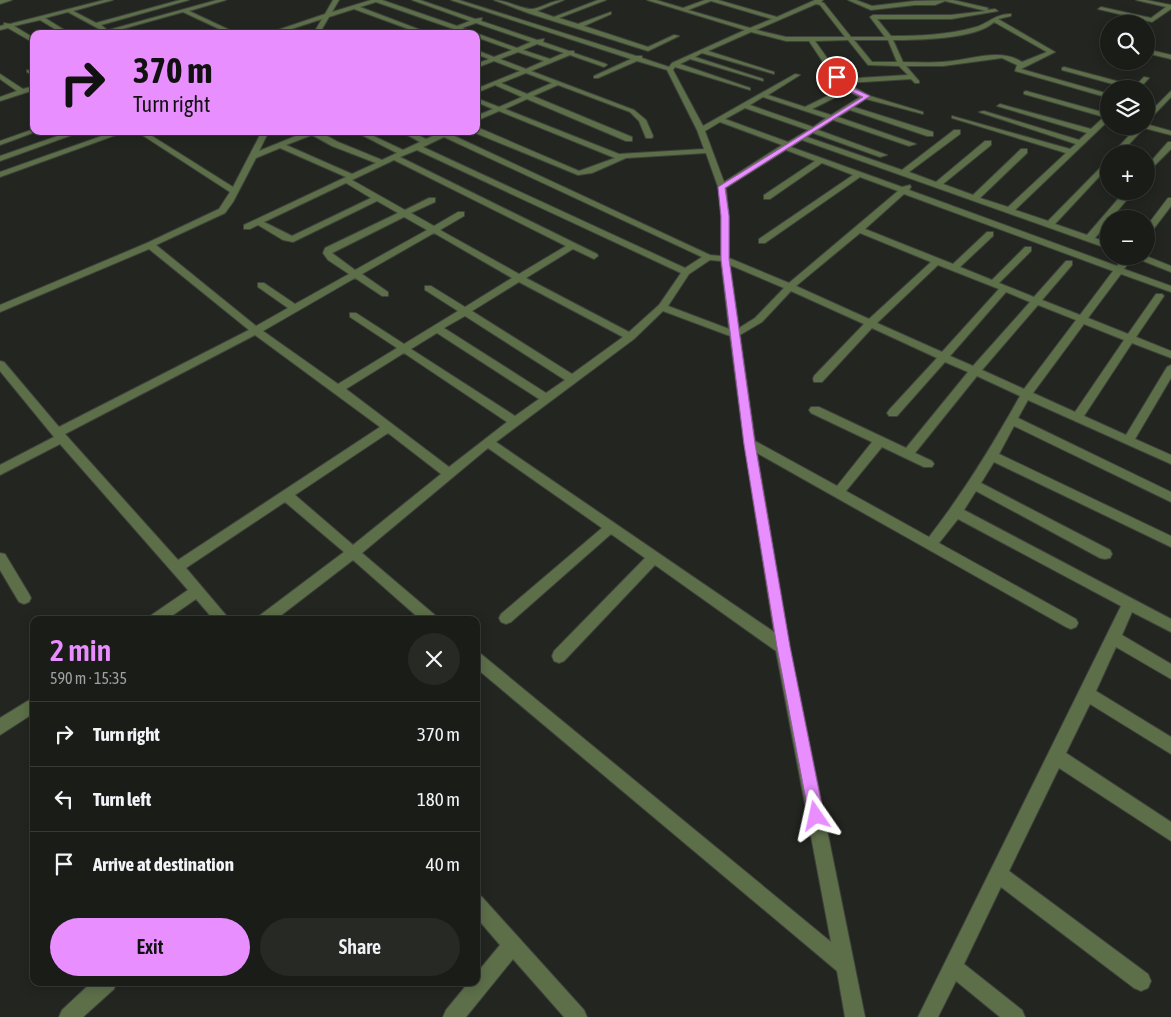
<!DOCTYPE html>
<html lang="en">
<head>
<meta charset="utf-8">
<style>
	:root { --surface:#1a1c18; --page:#272925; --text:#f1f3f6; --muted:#9fa1a2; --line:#383a37; --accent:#e88eff }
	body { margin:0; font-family:"Asap Condensed",sans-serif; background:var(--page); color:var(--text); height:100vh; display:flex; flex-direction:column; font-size:19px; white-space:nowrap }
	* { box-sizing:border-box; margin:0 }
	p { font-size:16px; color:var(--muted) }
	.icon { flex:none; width:28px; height:28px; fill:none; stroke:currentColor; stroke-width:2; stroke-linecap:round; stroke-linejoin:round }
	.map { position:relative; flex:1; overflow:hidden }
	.details { position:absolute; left:30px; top:616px; width:450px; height:370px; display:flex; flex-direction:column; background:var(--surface); border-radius:10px; box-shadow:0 2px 12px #0003,0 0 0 1px var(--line) }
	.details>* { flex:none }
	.top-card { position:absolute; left:30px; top:30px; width:450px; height:105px; border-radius:10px; box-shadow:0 2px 12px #0003,0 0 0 1px var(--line); background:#e88eff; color:#111; overflow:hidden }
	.controls { position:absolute; left:1100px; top:15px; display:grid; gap:10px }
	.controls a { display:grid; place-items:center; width:55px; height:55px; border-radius:50%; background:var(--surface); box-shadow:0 2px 12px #0003,0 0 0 1px var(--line); font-size:25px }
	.pin { position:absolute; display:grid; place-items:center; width:42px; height:42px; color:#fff; margin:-21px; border:2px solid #fff; border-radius:50%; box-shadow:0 1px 5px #0007 }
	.me { position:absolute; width:55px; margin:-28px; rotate:349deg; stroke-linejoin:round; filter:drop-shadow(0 0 4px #0008) }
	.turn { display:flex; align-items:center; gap:18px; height:105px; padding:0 20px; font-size:22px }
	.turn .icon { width:65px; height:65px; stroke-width:2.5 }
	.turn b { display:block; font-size:35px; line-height:42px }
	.round { display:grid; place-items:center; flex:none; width:52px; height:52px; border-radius:26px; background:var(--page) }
	.headline { display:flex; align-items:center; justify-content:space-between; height:85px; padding:0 20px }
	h1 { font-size:30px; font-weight:600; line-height:38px; color:var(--accent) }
	.button { display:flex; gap:10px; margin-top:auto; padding:10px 20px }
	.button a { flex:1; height:58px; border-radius:30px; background:var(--accent); color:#111; font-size:20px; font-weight:600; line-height:58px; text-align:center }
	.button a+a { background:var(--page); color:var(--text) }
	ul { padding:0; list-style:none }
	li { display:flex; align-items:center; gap:15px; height:65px; padding:0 20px; border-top:1px solid var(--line) }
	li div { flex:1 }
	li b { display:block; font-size:19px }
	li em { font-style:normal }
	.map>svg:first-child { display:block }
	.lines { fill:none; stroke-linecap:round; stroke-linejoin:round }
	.minor-casing { stroke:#40423d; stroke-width:2 }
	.minor { fill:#5c6f49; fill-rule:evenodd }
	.route { fill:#e88eff; stroke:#975ca6 }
</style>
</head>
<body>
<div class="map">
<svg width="1171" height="1017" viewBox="0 0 1171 1017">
	<rect width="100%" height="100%" fill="#232520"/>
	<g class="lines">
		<!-- minor casing -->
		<g class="minor-casing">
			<path id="minor" d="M0,0h12l-12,4z
				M104,0h9l-40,11 23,12 84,-23h9l-88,25 5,4 -3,2 -35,-19 -23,6 26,16h-8l-23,-14 -26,6 20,12v5l-26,-15 -8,2v-4l4,-1v-2l6,1z
				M217,0h9l-37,11 49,23h-8l-47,-22 -75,21 -3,-2z
				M333,0h6l-7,12 39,-12h11l75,26 13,-5 -58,-21h8l55,19 7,-1 -1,3 56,19 7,-1 -1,3 26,9h5v2l32,11 1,1 -3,2 -34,-12 -39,16 103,39 12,10 7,16 -1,2h-6l-7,-17 -9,-9 -72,-27 -25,11 99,41v4h-6l-99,-42 -22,10 114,45 85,-5 -7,-19 -30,-60 -30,-9 -39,17h-4v-2l37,-17 -180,-59h8l177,56h6v2l27,9 3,-4 73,-33 -98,-30h9l27,8 22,-8h13l59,17 38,-17h8l-2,2 3,1 27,34h34l-15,-20 3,-2h78l35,-4 -41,-10 -10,4h-20l-44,5 -23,-10h8l16,6 43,-5 38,-1 35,8 -1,2 8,-1 3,2 -47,8h-74l14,17c29,0 57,-1 85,-9 13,-4 19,-13 35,-13v2l-13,3 57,33 -34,17 88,25v4l-94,-27 2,-6 -15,-7 -59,8h-37l13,15v2h-4l-4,-4 -65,4 24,13 53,16v2l-57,-15 -12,8 79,25v4h-6l-77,-26 -12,7 78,27 -7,2 -76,-26 -15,10 69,25 -7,2 -67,-24 -6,4 95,33 52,-40h6v4l-51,38 27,10 49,-41h6v4l-48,39 30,11 48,-46h6v4l-47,45 28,9 58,-54 -114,-35v-2l118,33 6,-5 -97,-32 5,-1 95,29 8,-7 -90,-27 3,-2 91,25 13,-12 -80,-23v-2l2,-1 83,23v6l-94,90 33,11 61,-62v7l-54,58 32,11 38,-44h9l-39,47 14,5v6l-307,-109 -11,7 111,40 8,-2 1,2 -2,3 208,76 7,-10h22l25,10v6l-38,-15 -9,12 47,17v6l-50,-18 -33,44 40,16 28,-40h6l2,2 -28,41 35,14v7l-39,-15 -48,73 42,19 41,-68 4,-2v13l-36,61 36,16v9l-143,-64 -10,18 153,74v10l-157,-76 -15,28 172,82v11l-177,-85 -13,21 129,67 2,4 -2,4 -5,1 -5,-1 -124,-67 -12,19 207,109v13l-39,-20 -10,23 49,29v15l-55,-32 -20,44 75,46v17l-81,-50 -24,49 105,69v19l-112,-73 -50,103 139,103 3,7 -3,7 -7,3 -7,-3 -133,-101 -37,77 58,46 3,7h-25l-44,-36 -18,36h-20l203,-411 -163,-87 -19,24 137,76 2,4 -2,4 -5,2 -5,-2 -309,-174 33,194 75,370h-20l-8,-46 -361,-303v-16l5,2 350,288 -55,-291 -121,-86 -91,96 -5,2 -5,-2 -2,-5 2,-5 91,-93 -34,-24 -100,88 -5,2 -5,-2 -2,-4 2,-4 101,-86 -114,-80 -126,105 74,63 2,4h-17l-68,-60 -78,60h-18l2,-4 85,-64 -59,-50 -99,66 44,52h-16l-18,-21 -30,21h-18l2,-4 38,-26 -128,-146 -60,31v-10l54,-28 -54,-66v-10l4,1 55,65 190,-97 -100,-81 -149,63v-7l147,-62 72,-34 11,-17 -94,-61h8l89,56 29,-56h7l-10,20 49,-20h10l20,11 44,18 15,-7 -43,-22h9l40,19 17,-8 -20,-11h9l17,8 18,-8h9l-3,3 260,121 11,1v-40l-3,-29 -12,-34 -80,5 -34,15 -14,2 -105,-43 3,-1v-3h3l100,43 36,-13 -116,-47 -23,10v-5l17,-7 -17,-7v-4l23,9 23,-10 -27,-12 -19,8v-4l44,-18 -26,-10 -18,7v-4l13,-5 -13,-5v-4l18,7 18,-7 -36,-13v-3h-8l-92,-32 -16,5 71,27h-9l-68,-25 -25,8 -10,17h-6l9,-15 -46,15h-10l59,-20zM711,1l61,18 -22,9 -62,-18zM816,4l4,1 25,32h-59l-30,-7zM994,22l53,30 -25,10c-23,-15 -53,-1 -80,0 -13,1 -26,0 -39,0l-10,-22c24,0 84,-1 101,-18zM476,23l55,19 -14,6 -55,-20zM751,32l35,9h23l22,33 13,14 -39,19 -37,-12 32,-20 -5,-1 -92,52 -30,-56 2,-3 75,23v-2l-70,-24 10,-5 73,22v-2l-68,-22 7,-4 72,21v-2l-66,-21zM848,40l20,25 31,1 9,9 -66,4 -27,-38zM854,40h34l9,22h-25zM537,44l27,9 -14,6 -27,-9zM518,52l26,9 -18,8 -26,-10zM526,73l26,10 -25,11 -26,-11zM848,91l12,6 -29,18 -19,-6zM763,97l63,21 -13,9 -63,-22zM745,108l63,22 -20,12 -63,-23zM720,122l62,23 -58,37 -19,-51zM312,135l20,11 44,17 -24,11 -66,-29zM444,137l258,120 -17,11 -262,-121zM280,148l66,29 -102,48v4h6l8,-4 25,15 10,2 84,-41 21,12 -73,35 -2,5 5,7 21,14 -54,30 -31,-21h-6v4l30,21 -32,18 -100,-81 69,-32 8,-11 23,-44zM417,150l264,123 -22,32 -30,27 -103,-54 47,-29 21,10 4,-3 -1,-2 -197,-97zM786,150l29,11 -51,34v4h6l52,-36 31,12 -94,64v4h6l95,-66 38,14 -109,92 -60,-25v-42l-3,-28zM394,160l172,86 -47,28 -79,-44 24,-14v-4h-6l-24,14 -23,-13 24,-11v-4h-6l-24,12 -53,-30zM346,183l25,15 -79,38 -28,-14zM904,194l209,77 -33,44 -38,-15 30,-35v-4h-6l-32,36 -35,-14 32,-32v-4h-6l-33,33 -32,-13 33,-31v-4h-6l-34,32 -88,-35zM404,217l23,13 -72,40 -23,-17zM434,233l78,45 -47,29 -34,-21h-6v4l33,21 -54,33 -48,-31h-6v4l47,31 -59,36 -75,-53 92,-53 27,18h6v-4l-26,-18zM860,233l71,29 -62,57 -73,-33zM710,260l11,1 8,68 -61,-23 21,-32zM730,265l54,23 -29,30 -16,10zM938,265l61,24 -57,63 -65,-29zM519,282l104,55 -51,37 -100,-63zM791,291l73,33 -50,52 -1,3 1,3h8l50,-54 65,30 -48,52 -2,3 2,3h8l48,-54 23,10 -62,76 -87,-41h-8l-2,3 2,3 61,29 -35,44 -82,-45 -15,-106 22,-13zM1006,292l24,10 -57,64 -23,-10zM1038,305l38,15 -52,69 -42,-19zM663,311l67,25 14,107 30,189 -278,-190 138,-103zM465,316l100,64 -19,13 -102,-65zM1084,324l40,16 -49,72 -42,-19zM437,333l102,66 -24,17 -104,-67zM255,335l125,92 -202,133 -113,-126zM404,353l103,69 -58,45 -103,-78zM977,376l43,20c-28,50 -56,96 -91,141l-83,-46 36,-44 42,20h8l2,-3 -2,-3 -17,-8zM388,433l53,41 -88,71 -58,-50z
				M494,0c13,0 29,10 39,9 11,-2 19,-9 31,-9l-27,11 17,6 44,-17h8l-47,18 19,6 33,-12v2l-27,12 64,21 26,-12 5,1 -31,15 -120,-38z
				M1136,0h10l25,5v4l-19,13 -54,-13 3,-2 50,11 15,-11z
				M1146,49l25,6v4l-25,-6z
				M1064,67l71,19 9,-9 5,1 -10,11h-8l-69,-19v-2z
				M27,70l7,2v5l-7,-5z
				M0,74l23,15 11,-3v4l-34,11v-4l17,-6 -17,-12z
				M1171,91v6l-25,26v-7z
				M1146,124l25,7v4l-27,-7 -24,26h-8l26,-28h8z
				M34,129v2h4l-38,14v-4z
				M72,131h11l-83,30v-5z
				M116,131h11l-127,46v-5z
				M1168,142h3v7l-25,25v-7z
				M1168,198h3v8l-22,29 -3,1v-9z
				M0,553l5,1 24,40 2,4 -2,4 -5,2 -5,-2 -19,-32z
				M34,697v16l-34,22v-17z
				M476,894l6,3 102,113 3,7h-23l-51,-58 -47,58h-23l3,-7 23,-28h7v-8l24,-29 -24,-28z
				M92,982h24l-2,7 -31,28h-24l3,-7z"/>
		</g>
		<!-- minor -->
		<use href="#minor" class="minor"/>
	</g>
	<!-- route -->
	<path class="route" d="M835,76h4l11,11 20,9 -145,92 4,28v43l26,185 35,203 34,169 -2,5 -6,2 -5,-2 -2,-5 -32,-169 -33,-203 -23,-185v-43l-3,-29 145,-90 -17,-8z"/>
</svg>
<div class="controls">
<a><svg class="icon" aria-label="search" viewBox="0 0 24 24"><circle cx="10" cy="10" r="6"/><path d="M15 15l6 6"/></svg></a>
<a><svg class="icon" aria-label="layers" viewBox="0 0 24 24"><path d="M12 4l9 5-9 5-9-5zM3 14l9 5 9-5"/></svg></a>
<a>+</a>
<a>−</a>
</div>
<div class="pin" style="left:837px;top:77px;background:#d93025"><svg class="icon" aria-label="arrive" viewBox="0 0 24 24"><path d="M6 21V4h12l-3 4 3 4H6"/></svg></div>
<svg class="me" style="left:816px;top:816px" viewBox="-20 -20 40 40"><path d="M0-17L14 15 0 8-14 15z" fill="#e88eff" stroke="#fff" stroke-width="4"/></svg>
<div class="top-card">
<div class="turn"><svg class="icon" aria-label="right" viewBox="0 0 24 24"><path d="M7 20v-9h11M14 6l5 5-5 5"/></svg><div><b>370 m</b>Turn right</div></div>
</div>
<section class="details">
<div class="headline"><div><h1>2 min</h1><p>590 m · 15:35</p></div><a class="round"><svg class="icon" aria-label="close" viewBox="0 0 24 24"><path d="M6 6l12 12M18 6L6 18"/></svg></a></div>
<ul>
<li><svg class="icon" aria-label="right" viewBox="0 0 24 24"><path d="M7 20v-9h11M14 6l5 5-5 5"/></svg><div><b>Turn right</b></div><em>370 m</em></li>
<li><svg class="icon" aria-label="left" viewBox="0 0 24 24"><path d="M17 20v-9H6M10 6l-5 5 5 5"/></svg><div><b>Turn left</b></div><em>180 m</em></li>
<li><svg class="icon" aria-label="arrive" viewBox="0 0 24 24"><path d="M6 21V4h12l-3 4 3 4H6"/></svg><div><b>Arrive at destination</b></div><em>40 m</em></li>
</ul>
<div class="button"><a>Exit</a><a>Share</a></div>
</section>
</div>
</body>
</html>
